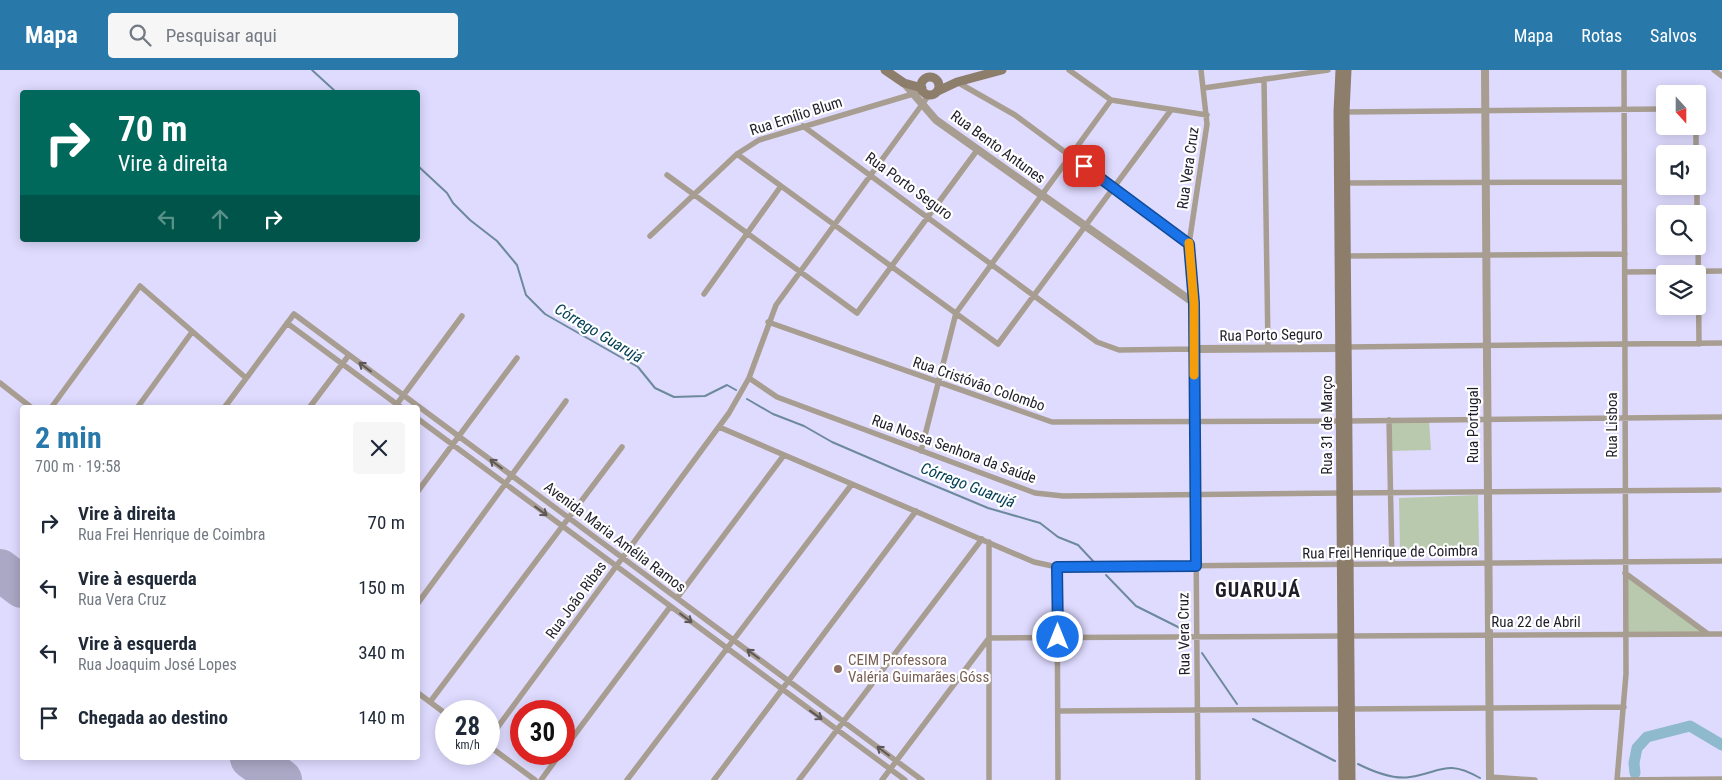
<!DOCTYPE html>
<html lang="pt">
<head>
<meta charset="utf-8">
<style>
	:root { --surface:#fff; --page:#f6f6f7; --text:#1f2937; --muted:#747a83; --accent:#2978aa }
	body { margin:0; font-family:"Roboto Condensed",sans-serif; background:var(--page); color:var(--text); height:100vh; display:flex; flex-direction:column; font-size:19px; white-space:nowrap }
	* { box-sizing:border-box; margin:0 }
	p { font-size:16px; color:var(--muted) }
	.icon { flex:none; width:28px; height:28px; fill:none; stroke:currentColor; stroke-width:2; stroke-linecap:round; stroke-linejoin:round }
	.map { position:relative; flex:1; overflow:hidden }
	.sheet { position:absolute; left:20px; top:335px; width:400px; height:355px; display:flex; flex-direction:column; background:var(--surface); border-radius:5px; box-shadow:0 2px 12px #0003 }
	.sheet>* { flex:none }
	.guide { position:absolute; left:20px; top:20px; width:400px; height:152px; border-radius:5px; box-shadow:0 2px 12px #0003; background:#00695c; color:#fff; overflow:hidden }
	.needle { width:32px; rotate:159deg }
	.controls { position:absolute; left:1656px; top:15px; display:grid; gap:10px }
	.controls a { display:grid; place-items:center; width:50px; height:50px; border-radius:5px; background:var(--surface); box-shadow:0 2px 12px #0003; font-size:25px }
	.speed { position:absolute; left:435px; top:630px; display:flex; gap:10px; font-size:25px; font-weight:700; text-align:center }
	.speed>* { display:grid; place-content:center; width:65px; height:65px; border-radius:50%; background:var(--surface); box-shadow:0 2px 12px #0003; line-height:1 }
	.speed small { font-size:12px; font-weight:400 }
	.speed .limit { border:8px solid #d22; background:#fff; color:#111 }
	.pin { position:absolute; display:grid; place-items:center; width:42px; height:42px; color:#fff; margin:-21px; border-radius:10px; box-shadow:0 2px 8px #0006 }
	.me { position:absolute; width:55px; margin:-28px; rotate:0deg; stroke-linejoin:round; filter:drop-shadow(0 0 4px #0008) }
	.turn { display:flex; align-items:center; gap:18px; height:105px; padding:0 15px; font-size:22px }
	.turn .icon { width:65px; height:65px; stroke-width:2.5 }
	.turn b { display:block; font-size:35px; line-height:42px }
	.lanes { display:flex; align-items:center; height:48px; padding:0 15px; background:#0003; justify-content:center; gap:25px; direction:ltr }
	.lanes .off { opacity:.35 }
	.round { display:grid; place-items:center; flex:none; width:52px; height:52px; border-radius:5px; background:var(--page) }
	.summary { display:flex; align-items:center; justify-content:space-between; height:85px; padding:0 15px }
	h1 { font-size:30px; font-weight:700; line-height:38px; color:var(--accent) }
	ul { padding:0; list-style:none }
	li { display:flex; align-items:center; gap:15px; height:65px; padding:0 15px }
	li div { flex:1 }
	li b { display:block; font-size:19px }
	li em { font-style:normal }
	header { display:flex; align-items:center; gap:30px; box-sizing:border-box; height:70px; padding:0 25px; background:var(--accent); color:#fff }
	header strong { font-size:24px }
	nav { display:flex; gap:28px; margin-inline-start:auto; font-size:18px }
	.search { width:350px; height:45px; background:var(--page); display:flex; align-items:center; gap:12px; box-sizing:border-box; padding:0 18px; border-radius:5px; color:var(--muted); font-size:19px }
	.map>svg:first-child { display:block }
	.green { fill:#b9c9ae }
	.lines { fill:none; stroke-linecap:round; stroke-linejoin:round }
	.stream { stroke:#6d8a9c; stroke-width:2 }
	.river { stroke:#8fb9cd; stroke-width:11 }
	.runway { stroke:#aba8c5; stroke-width:42 }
	.minor { stroke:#a89d91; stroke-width:5.5 }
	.tertiary { stroke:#a89d91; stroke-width:8 }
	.secondary { stroke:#8d7d6b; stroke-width:9 }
	.oneway { stroke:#5d5758 }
	.route-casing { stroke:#114b97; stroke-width:12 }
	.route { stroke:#1a73e8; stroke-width:9 }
	.slow { stroke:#f59e0b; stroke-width:9 }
	.education-dot { fill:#8d6e63; stroke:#fff; stroke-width:2 }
	.labels { text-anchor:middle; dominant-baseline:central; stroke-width:4.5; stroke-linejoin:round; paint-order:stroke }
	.street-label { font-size:15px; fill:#1f1d2a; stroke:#fff }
	.education-label { font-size:15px; fill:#785e54; stroke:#fff; text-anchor:start }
	.water-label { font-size:16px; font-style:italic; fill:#054156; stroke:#fff }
	.district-label { font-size:20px; font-weight:bold; letter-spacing:1px; fill:#1f1d2a; stroke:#fff }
</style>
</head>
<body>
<header>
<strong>Mapa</strong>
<div class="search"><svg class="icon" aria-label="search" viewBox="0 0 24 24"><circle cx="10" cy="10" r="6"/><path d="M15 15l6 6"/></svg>Pesquisar aqui</div>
<nav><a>Mapa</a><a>Rotas</a><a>Salvos</a></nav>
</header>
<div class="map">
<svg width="1722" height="710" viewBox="0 0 1722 710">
	<rect width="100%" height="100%" fill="#dfdbff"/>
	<!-- green -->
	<path class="green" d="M1389,350h40l2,30 -41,1z
		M1478,425l1,52 -79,3 -1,-52z
		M1625,503l83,61h-82z"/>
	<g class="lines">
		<!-- stream -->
		<path class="stream" d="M312,0l24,22
			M418,96l29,27 6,10 17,17 27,21 20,24 9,30 19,19 93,53 17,21 19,9 31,-1 22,-11 9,5
			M747,329l26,15 31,12 28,16 65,28 91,38 52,15 18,14 20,8 15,16
			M1106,505l30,31 46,23
			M1202,583l35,51
			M1253,649l82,42
			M1358,694c14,7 35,16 52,13 32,-5 36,-18 70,1"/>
		<!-- river -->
		<path class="river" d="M1635,703l-1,-10 3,-15 10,-11 43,-11 32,19"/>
		<!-- runway -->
		<path class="runway" d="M0,500l22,17
			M251,688l30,22"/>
		<!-- minor -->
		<path class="minor" d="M1069,0l42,30 96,15
			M1714,0l8,6
			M1264,9l4,269
			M957,12l58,33 174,129
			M1204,18l124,-18
			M1345,42l320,-3
			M803,56l294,216 22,8 75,-1
			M1696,56v28
			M737,84l261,190 173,-234
			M667,105l190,138 121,-164
			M1346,113l278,-1
			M1697,116v28
			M650,166l87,-82 22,-14 164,-49
			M1698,166l1,108
			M1346,186l279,-2
			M1625,202l97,-1
			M704,224l77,-108
			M768,252l284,100 289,-1
			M287,253l115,85
			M1347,277l375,-4
			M749,308l28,19 258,96 28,3 278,-3
			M0,313l32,25
			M51,338l89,-122 106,92
			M137,338l55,-76
			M224,338l70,-94 628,466
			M309,338l40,-53
			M394,338l68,-92
			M418,349l487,361
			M1389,350l3,144
			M1348,351l374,-4
			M719,357l315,135 23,5 665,-6
			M921,381l35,-138 155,-213
			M418,421l99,-133
			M1348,423l371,-3
			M1057,497l1,213
			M1625,503l83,61
			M677,528l107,-143
			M418,533l148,-202
			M1349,566l373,-2
			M418,623l28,21
			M430,632l192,-255
			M1350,639l274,-2
			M1058,641l285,-2
			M489,669l240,-326 20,-35 27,-73 153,-210
			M489,676l46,34
			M564,679l106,-142
			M1490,707l45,3
			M541,710l19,-26
			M627,710l225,-296
			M714,710l202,-269
			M799,710l183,-241
			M882,710l107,-142 353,-2
			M989,710v-238
			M1198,710l-4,-477 -5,-59 18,-120 -6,-54
			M1617,710l9,-106 -2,-604
			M1619,710l103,-1"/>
		<!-- tertiary -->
		<path class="tertiary" d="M1485,0l5,710
			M904,13l32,37 258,183
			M1194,279l150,-1"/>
		<!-- secondary -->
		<path class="secondary" d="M885,0l19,13 18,5
			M1340,0l-2,42 5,668
			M1347,0l-2,42 6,668
			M921 16a9 9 0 1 1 18 0a9 9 0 1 1-18 0Z
			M938,21l19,-9 45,-12"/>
	</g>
	<!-- one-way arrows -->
	<defs><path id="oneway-shaft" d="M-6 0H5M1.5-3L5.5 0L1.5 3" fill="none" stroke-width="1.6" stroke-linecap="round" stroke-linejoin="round" transform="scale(1.25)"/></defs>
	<g class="oneway">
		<use href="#oneway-shaft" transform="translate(365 297) rotate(-143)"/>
		<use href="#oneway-shaft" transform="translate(496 394) rotate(-143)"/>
		<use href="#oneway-shaft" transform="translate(541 441) rotate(37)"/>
		<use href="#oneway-shaft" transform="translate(686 548) rotate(37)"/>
		<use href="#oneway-shaft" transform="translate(753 584) rotate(-143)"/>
		<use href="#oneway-shaft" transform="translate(816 645) rotate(36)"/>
		<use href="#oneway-shaft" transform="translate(883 681) rotate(-143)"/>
	</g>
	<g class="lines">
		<!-- route casing -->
		<g class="route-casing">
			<path id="route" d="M1058,567l-1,-70 139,-1 -2,-263 -5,-59 -105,-78"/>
		</g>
		<!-- route -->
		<use href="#route" class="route"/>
		<!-- slow -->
		<path class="slow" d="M1189,173l5,60v72"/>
	</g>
	<!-- markers -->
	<circle class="education-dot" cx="838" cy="599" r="5"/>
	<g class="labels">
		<!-- street labels -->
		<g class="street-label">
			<text transform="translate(796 46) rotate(-18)">Rua Emílio Blum</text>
			<text transform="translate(998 77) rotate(36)">Rua Bento Antunes</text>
			<text transform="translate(1188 98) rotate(-82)">Rua Vera Cruz</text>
			<text transform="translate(909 116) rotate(36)">Rua Porto Seguro</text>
			<text transform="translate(1271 265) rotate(-1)">Rua Porto Seguro</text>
			<text transform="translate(979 314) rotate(19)">Rua Cristóvão Colombo</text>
			<text transform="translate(1327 355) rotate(-90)">Rua 31 de Março</text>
			<text transform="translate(1473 355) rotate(-90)">Rua Portugal</text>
			<text transform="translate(1612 355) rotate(-90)">Rua Lisboa</text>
			<text transform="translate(954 379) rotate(20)">Rua Nossa Senhora da Saúde</text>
			<text transform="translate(615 467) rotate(37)">Avenida Maria Amélia Ramos</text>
			<text transform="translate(1390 482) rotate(-1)">Rua Frei Henrique de Coimbra</text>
			<text transform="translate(576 530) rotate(-54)">Rua João Ribas</text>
			<text x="1536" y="552">Rua 22 de Abril</text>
			<text transform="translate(1184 564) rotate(-91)">Rua Vera Cruz</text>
		</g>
		<!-- education labels -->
		<g class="education-label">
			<text x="848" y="590">CEIM Professora<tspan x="848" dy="17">Valéria Guimarães Góss</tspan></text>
		</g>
		<!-- water labels -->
		<g class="water-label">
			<text transform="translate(599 263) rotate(31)">Córrego Guarujá</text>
			<text transform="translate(968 415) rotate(21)">Córrego Guarujá</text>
		</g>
		<!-- district labels -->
		<g class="district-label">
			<text x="1258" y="520">GUARUJÁ</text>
		</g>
	</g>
</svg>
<div class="controls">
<a><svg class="needle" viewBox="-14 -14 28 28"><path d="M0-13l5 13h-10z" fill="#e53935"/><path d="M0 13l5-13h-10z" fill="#747a83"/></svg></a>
<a><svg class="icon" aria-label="sound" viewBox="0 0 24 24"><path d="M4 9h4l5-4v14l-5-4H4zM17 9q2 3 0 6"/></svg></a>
<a><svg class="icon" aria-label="search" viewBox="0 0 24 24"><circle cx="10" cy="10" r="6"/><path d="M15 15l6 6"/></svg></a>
<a><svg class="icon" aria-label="layers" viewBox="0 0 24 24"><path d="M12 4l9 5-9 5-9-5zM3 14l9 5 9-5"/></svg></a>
</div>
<div class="speed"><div>28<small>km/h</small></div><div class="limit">30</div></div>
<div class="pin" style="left:1084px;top:96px;background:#d93025"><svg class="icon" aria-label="arrive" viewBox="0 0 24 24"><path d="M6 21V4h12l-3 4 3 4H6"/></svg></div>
<svg class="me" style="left:1058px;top:567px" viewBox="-20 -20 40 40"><circle r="17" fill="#1a73e8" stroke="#fff" stroke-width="3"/><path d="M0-11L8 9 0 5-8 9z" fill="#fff"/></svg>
<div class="guide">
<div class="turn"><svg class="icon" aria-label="right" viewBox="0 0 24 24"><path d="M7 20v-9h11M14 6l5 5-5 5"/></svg><div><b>70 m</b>Vire à direita</div></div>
<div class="lanes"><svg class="icon off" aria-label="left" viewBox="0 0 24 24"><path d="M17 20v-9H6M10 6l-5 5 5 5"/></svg><svg class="icon off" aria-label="ahead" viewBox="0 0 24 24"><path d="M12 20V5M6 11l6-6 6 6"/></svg><svg class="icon" aria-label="right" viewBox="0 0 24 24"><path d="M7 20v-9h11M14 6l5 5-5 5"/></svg></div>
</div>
<section class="sheet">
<div class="summary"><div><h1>2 min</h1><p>700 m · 19:58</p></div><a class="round"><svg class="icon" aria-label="close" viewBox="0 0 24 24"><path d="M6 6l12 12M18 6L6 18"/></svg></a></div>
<ul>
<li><svg class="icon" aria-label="right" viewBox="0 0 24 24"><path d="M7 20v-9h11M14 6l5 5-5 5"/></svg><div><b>Vire à direita</b><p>Rua Frei Henrique de Coimbra</p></div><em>70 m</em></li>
<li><svg class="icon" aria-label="left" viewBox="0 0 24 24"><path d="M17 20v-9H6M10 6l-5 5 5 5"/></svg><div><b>Vire à esquerda</b><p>Rua Vera Cruz</p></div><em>150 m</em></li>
<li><svg class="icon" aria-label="left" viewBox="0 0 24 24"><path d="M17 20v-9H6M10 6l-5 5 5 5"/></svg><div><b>Vire à esquerda</b><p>Rua Joaquim José Lopes</p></div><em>340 m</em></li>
<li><svg class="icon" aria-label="arrive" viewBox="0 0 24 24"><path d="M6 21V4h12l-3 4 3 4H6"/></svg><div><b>Chegada ao destino</b></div><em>140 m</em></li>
</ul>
</section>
</div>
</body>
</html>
